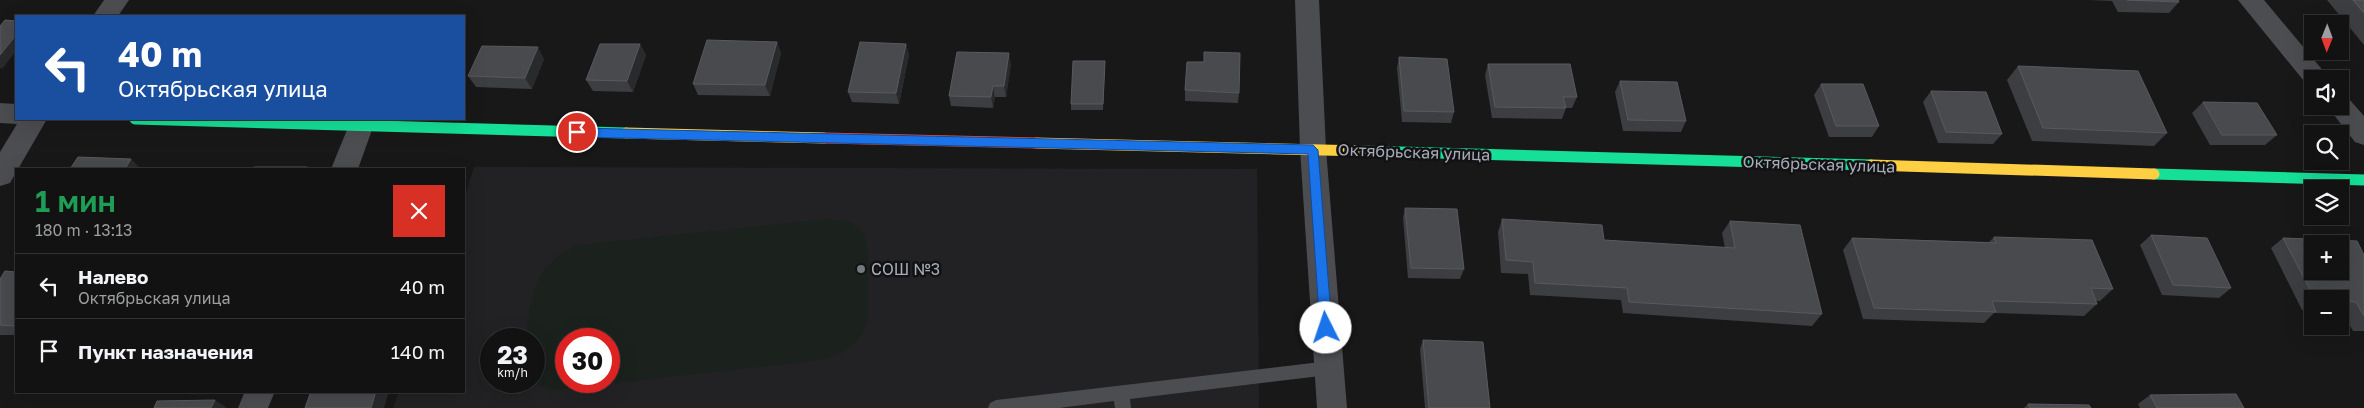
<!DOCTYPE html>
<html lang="ru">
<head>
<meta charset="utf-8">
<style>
	:root { --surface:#121212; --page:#1f2020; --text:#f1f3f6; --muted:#9c9e9f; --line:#313232 }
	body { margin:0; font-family:"Golos Text",sans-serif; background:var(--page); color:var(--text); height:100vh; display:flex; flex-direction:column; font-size:19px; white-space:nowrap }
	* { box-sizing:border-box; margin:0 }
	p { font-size:16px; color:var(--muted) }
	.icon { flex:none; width:28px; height:28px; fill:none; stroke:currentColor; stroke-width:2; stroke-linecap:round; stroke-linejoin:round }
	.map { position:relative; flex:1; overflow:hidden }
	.panel { position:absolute; left:15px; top:168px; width:450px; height:225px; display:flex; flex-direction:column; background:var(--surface); border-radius:0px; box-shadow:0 5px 20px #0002,0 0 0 1px var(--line) }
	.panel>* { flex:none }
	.hud { position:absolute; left:15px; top:15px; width:450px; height:105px; border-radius:0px; box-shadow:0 5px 20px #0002,0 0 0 1px var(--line); background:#1a4fa0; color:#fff; overflow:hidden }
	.needle { width:32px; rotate:181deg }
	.buttons { position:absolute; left:2304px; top:15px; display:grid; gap:10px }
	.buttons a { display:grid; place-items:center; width:45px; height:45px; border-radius:0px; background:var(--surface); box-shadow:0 5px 20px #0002,0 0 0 1px var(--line); font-size:25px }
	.speed { position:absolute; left:480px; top:328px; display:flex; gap:10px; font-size:25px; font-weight:700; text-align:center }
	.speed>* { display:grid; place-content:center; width:65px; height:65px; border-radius:50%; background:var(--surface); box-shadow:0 5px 20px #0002,0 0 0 1px var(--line); line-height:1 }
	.speed small { font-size:12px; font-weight:400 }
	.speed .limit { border:8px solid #d22; background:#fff; color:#111 }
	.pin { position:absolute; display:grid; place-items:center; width:42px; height:42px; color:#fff; margin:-21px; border:2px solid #fff; border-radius:50%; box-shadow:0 1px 5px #0007 }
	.me { position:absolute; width:55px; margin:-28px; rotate:356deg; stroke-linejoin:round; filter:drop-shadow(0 0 4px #0008) }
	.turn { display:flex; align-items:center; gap:18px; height:105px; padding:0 20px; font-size:22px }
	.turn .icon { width:65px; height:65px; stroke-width:2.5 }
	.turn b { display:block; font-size:35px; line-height:42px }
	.round { display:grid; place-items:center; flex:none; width:52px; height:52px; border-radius:0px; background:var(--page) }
	.headline { display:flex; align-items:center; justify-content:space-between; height:85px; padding:0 20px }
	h1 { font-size:30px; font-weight:600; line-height:38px; color:#1e9e55 }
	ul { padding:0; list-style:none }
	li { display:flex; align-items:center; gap:15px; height:65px; padding:0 20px; border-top:1px solid var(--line) }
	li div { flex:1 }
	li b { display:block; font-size:19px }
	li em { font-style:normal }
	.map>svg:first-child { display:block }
	.built { fill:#222225; fill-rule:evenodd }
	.green { fill:#1b221d; fill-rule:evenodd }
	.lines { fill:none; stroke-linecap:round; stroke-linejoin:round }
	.lane { fill:#4c4d51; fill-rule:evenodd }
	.street { fill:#4c4d51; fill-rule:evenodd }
	.fast { stroke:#16e098; stroke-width:11 }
	.slow { stroke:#ffcf43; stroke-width:11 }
	.jam { stroke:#f24e42; stroke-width:11 }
	.wall { fill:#3d3e41 }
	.shaded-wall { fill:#292a2b }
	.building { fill:#494a4e; stroke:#585a5f; fill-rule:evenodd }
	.route { fill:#1a73e8; stroke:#114b97 }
	.poi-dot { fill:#767981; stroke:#121214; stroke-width:2 }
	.labels { text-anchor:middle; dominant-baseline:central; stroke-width:5; stroke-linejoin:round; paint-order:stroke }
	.street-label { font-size:16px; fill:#a8adb9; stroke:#121214 }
	.poi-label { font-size:16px; fill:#a8adb9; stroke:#121214; text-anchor:start }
</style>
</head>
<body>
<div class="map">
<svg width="2364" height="408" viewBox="0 0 2364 408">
	<rect width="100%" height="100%" fill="#181818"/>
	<!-- built -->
	<path class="built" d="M474,167l783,2 2,239h-866l6,-17h65v-192zM491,339h43v42h-43zM566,339h43v42h-43z"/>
	<!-- green -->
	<path class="green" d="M827,219l24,3 14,13 3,18v66l-9,21 -17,13 -20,7 -269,30 -17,-6 -2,-4v-41h-8c3,-29 6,-59 28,-80 6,-6 16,-10 23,-14zM566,339h43v42h-43z"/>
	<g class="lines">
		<!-- lane -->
		<path class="lane" d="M1329,361l6,2 2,5 -2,5 -6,2 -199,24 1,9h-16l-1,-7 -55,7h-71l2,-5 6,-3z"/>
		<!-- street -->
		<path class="street" d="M104,0h25l-11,16h-25z
			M1295,0h24l7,149 21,259h-30l-17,-259z
			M2238,0h26l66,79h-18v8l-4,-1z
			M2340,96l9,3 15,17v29l-9,-3 -28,-36h13z
			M0,103l16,1v15h31l-37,64 -10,3v-34l17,-28 -17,-1z
			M366,119l7,8 -15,42h-27l20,-49z
			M245,391h30l-7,17h-30z"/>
		<!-- fast -->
		<path class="fast" d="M135,119l491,14
			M1364,151l507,14
			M2154,174l210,6"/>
		<!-- slow -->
		<path class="slow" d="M626,133l198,5
			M1036,143l328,8
			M1871,165l283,9"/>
		<!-- jam -->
		<path class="jam" d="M824,138l212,5"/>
	</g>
	<!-- wall -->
	<path class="wall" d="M2089,0h89l1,2 -10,11 -51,-1 -6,-11z
		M2327,0h37v45z
		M777,42l4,11 -11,43 -72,-1 -5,-11z
		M640,44l6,11 -13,37 -40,-1 -7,-11z
		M906,44l3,11 -10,49 -47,-2 -4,-10z
		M1399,57l55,55 -3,11 -49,-1 -5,-54z
		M544,59l-12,30 -56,-2 -8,-11z
		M1105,61v6l-2,43h-32v-6z
		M1011,64l-5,33h-11l-2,11 -42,-2 -2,-10z
		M1488,64l89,33 -5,11h-6l-4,11 -70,-1 -7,-43z
		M2018,66l149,67 -13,13 -122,-5 -25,-61z
		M1620,81l66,40 -5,11 -58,-1 -8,-39z
		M1821,84l58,42 -7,11h-43l-15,-42z
		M1185,90l54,3 -1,10 -53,-2z
		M1931,91l71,43 -9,10 -55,-1 -15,-41z
		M2203,102l74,33 -12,10h-55l-18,-32z
		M1405,208l59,61 -4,10 -52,-1 -5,-60z
		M1502,219l102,21 121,8 -3,-15 8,-12 92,93 -10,12 -189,-13 -2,-13 -91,-5 -2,-21 -27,-1 -3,-41z
		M2151,235l80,53 -12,10 -57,-3 -22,-50z
		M1994,237l119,52 -13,12h-4l1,3 -13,12 -90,-3 -10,10 -121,-4 -20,-69 9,-12 137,4z
		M2283,238l81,17v76h-11l-11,-19 -2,-1v-12h-28v11h-10l-31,-62z
		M16,272v63h-16v-56z
		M1423,340l67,68h-65l-5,-59z
		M2150,395l94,13h-104l-2,-4z
		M2028,404l63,4h-67z"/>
	<!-- shaded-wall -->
	<path class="shaded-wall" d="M16,35v16l-14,18 -2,-1v-13z
		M777,42l4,11 -11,43 -5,-11z
		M640,44l6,11 -13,37 -6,-11z
		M906,44l3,11 -10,49 -3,-11z
		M538,47l6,12 -12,30 -7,-11z
		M1009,53l2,11 -5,33 -2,-11z
		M993,86l2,11 -2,11 -2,-11z
		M131,159l10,10h-16z
		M376,391h13l-5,17h-13z
		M215,400l12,8h-16z"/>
	<!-- building -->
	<path class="building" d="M2127,0h51l1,2z
		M2353,0h11v13z
		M5,20l11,1v14l-16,20v-29z
		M707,40l70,2 -12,43 -72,-1z
		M860,42l46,2 -10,49 -48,-1z
		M600,44h40l-13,37 -41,-1z
		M482,46l56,1 -13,31 -57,-2z
		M957,52l52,1 -5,33h-11l-2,11 -42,-1z
		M1204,52l36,1 -1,40 -54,-3 2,-28h17z
		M1399,57l48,2 7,53 -50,-1z
		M1073,61h32l-2,43h-32z
		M1488,64h82l7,33h-14l3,11 -71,-1z
		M2018,66l120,5 29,62 -124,-5z
		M1620,81l57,1 9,39 -58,-1z
		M1821,84h42l16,42h-43z
		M1931,91l55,1 16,42 -56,-2z
		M2203,102l54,1 20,32h-55z
		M78,157l53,2 -6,10h-55z
		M254,167h53l-1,2h-53z
		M1405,208l52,1 7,60 -53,-1z
		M1502,219l100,6 2,15 131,8 -5,-27 70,4 22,89 -193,-12 -2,-14 -92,-5 -2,-21 -27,-2z
		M2151,235l56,3 24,50 -58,-3z
		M1994,237l98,3 21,49 -22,-1 6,16 -105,-3 4,11 -122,-4 -22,-70 144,5z
		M2283,238l74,3 7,14v61l-8,-14 -16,-1v-2h-25zM2312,244h28v27h-28z
		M5,271l11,1v54l-16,-1v-46z
		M1423,340l60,2 7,66h-61z
		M311,391h65l-5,17h-66z
		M2236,394l8,14h-87l-7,-13z
		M215,400l-4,8h-57l3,-7z
		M2028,404l61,1 2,3h-61z"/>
	<!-- route -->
	<path class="route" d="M577,128l736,17 5,5 14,178 -6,5 -6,-5 -12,-174 -731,-17 -6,-5z"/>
	<!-- markers -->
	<circle class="poi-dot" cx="861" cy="269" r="5"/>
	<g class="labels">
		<!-- street labels -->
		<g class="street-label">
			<text transform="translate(1414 152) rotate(2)">Октябрьская улица</text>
			<text transform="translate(1819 164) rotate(2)">Октябрьская улица</text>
		</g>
		<!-- poi labels -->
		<g class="poi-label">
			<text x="871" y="269">СОШ №3</text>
		</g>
	</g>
</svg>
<div class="buttons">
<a><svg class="needle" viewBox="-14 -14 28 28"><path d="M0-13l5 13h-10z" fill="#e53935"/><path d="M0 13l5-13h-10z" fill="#9c9e9f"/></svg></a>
<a><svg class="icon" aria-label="sound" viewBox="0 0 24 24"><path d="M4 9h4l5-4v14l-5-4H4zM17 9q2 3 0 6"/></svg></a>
<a><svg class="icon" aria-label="search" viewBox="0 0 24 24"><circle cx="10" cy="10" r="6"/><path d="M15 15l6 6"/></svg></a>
<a><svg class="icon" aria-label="layers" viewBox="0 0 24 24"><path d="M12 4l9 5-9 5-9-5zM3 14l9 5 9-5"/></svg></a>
<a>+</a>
<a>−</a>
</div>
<div class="speed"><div>23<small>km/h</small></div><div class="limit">30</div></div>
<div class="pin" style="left:577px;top:132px;background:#d93025"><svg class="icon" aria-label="arrive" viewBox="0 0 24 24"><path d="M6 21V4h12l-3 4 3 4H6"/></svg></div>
<svg class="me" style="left:1326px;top:328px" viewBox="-20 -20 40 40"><circle r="19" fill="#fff"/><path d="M0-13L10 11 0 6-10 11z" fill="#1a73e8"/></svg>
<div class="hud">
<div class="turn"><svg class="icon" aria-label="left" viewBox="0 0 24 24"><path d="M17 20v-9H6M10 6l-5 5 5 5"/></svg><div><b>40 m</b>Октябрьская улица</div></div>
</div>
<section class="panel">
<div class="headline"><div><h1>1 мин</h1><p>180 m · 13:13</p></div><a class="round" style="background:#d93025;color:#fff"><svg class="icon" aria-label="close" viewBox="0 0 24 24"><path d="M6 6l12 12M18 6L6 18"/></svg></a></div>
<ul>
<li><svg class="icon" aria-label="left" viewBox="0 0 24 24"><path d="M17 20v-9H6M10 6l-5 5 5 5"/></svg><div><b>Налево</b><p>Октябрьская улица</p></div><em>40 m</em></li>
<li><svg class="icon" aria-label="arrive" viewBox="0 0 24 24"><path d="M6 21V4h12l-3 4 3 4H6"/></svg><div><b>Пункт назначения</b></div><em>140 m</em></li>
</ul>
</section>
</div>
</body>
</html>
